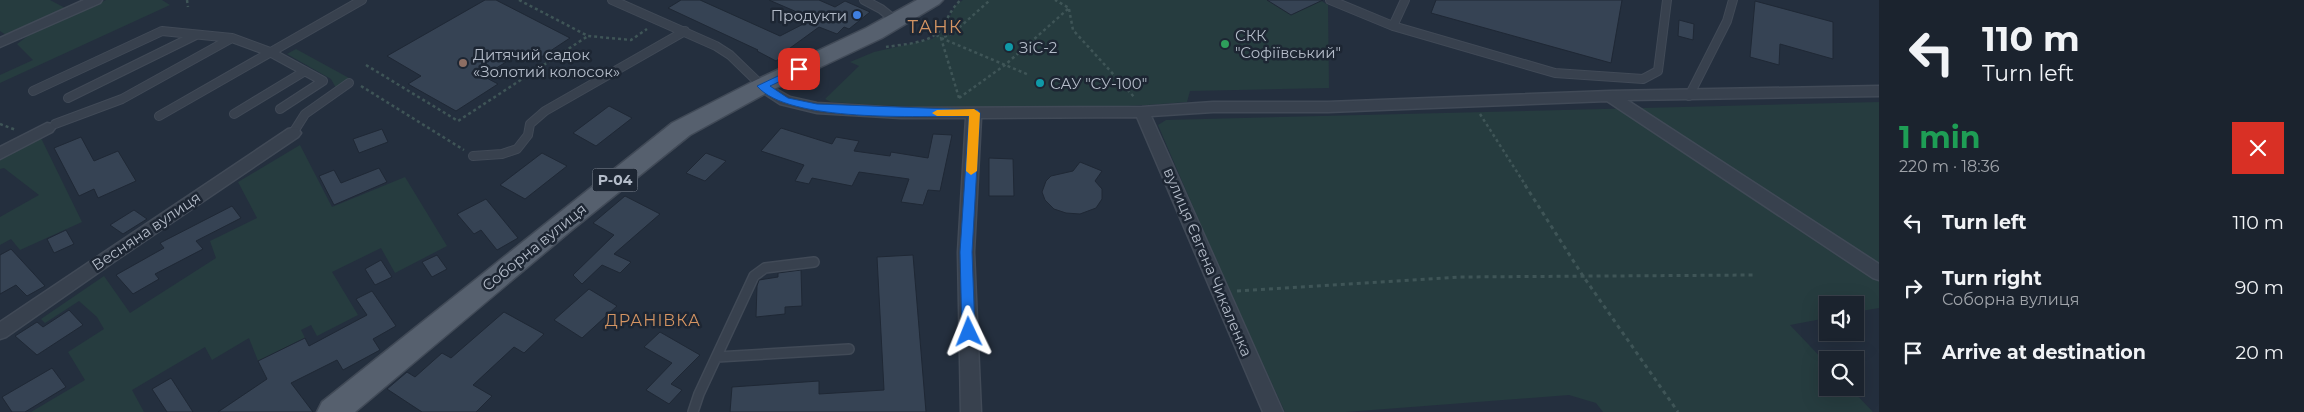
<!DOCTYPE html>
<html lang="en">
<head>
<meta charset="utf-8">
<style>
	:root { --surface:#1b232e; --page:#282f3a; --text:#f1f3f6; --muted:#a0a4aa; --line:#39404a }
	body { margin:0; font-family:Montserrat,sans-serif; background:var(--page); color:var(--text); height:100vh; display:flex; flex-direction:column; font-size:19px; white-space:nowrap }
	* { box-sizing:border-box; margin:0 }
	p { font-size:16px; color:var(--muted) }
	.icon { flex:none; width:28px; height:28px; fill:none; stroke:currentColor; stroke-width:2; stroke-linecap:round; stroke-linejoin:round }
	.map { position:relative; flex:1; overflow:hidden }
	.details { display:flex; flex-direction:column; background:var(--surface); width:425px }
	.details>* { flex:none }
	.banner { background:#1b232e; color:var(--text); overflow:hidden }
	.controls { position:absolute; left:1819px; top:296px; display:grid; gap:10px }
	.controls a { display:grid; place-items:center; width:45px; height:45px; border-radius:0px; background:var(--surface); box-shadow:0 5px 20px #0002,0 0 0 1px var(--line); font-size:25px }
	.pin { position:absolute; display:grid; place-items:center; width:42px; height:42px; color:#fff; margin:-21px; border-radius:10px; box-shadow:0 2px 8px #0006 }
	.me { position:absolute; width:55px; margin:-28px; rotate:358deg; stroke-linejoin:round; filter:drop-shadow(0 0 4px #0008) }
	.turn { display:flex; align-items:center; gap:18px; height:105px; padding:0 20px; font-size:22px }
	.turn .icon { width:65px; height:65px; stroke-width:2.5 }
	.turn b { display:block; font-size:35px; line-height:42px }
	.round { display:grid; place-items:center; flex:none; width:52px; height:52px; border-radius:0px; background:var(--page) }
	.head { display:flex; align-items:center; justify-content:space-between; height:85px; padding:0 20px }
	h1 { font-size:30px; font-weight:700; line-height:38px; color:#1e9e55 }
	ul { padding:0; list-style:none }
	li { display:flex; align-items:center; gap:15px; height:65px; padding:0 20px }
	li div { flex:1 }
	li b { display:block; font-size:19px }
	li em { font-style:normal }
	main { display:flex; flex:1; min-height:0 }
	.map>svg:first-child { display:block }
	.green { fill:#263c3f }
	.building { fill:#364354; stroke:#1f2835 }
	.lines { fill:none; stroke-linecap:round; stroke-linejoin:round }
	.service-far1-casing { stroke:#414a57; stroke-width:10 }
	.service-casing { stroke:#414a57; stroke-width:12 }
	.minor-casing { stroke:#414a57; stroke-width:3 }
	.primary-casing { stroke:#414a57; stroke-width:3 }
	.path-far1 { stroke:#3f5557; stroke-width:2.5; stroke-dasharray:3 3; stroke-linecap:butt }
	.path { stroke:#3f5557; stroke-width:3; stroke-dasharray:4 4; stroke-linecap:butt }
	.service-far1 { stroke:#38414e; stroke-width:8 }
	.service { stroke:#38414e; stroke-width:9 }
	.minor { fill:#38414e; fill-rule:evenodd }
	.primary { fill:#56606e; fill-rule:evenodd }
	.route { fill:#1a73e8; stroke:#114b97 }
	.slow { fill:#f59e0b }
	.shop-dot { fill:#3f7fe0; stroke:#1d2633; stroke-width:2 }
	.leisure-dot { fill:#2e9e5b; stroke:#1d2633; stroke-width:2 }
	.culture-dot { fill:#0f9aa8; stroke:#1d2633; stroke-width:2 }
	.education-dot { fill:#8d6e63; stroke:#1d2633; stroke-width:2 }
	.labels { text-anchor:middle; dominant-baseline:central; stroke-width:5; stroke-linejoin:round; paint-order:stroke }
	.shield { fill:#1d2633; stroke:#878f9c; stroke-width:1 }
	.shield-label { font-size:14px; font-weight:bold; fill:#b4bcc9 }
	.poi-label { font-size:15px; fill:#b4bcc9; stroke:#1d2633; text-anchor:start }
	.street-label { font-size:15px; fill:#b4bcc9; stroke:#1d2633 }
	.neighbourhood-label { font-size:16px; letter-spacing:1px; fill:#d59563; stroke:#1d2633 }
	.quarter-label { font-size:18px; letter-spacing:1px; fill:#d59563; stroke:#1d2633 }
</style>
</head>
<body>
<main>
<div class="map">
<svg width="1879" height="412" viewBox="0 0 1879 412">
	<rect width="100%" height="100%" fill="#242f3e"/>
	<!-- green -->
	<path class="green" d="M0,0h50l15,8 -59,27 -6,-4z
		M106,0h56l8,5 -170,78v-8l33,-15 -16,-16 12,-9z
		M963,0h357l8,5 1,83 -139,3 -3,11c-118,10 -238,9 -356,0l-6,-3 34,-33 -9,-4 24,-10 58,-13 9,-6 15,-28z
		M296,49l53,29 -13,10 -5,-9 -44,-25z
		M1879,102v206l-24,4v-7h-27l-1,13 -37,7 37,39 1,24h22l23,24h-270l-7,-9 -27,-8 -223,17h-61l-56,-121 -71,-166 8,-5z
		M40,136l42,86 -62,28 -9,-11 -11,6v-28l39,-22 -35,-27 -4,1v-9z
		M300,145l32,62 73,-30 42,69 -52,27 -14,-25 -49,24 26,43 -41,21 -6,-11 -10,5 4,8 -47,23 -9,-23 -37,22 -7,-13 -73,43 12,22h-113l54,-32 -17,-28 36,-23 -7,-12 -18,-16 -34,22 -4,-4 63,-43 26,37 86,-55 -6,-17 47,-23 -19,-36z"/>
	<!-- building -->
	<path class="building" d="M485,0h11l74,38 -35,23 -14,-8 -38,23 15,8 -42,27 -48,-27 13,-8 -34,-20z
		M681,0h19l80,36 33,-17 -44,-19h50l16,7 10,-6 25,11 -21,17 -5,-2 -7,7 -18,-7 -33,24 3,1 -13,9 -19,-10 1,-1 -90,-42z
		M1267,0h56l-32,15z
		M1436,0h186l-11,63 -180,-50z
		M1755,1l78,21v37l-53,-15 -1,21 -29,-8z
		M1679,20l15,4 -1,16 -15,-4z
		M609,106l23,12 -36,28 -23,-13z
		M781,128l51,16 4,-7 23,4 -5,10 36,5 1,-4 37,6 5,-24 19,1 -12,56 -12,-1 -5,15 -22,-3 8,-23 -50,-7 -7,14 -40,-8 -3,6 -14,-3 9,-16 -43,-14z
		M382,129l6,13 -29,11 -6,-14z
		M81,137l13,24 24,-10 18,30 -38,17 -4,-9 -15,7 -25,-48z
		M542,153l25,13 -42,33 -25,-14z
		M706,153l20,8 -21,20 -19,-8z
		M989,158l24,1 1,37h-25z
		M1080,162l22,9 -7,10 7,8v10l-6,9 -16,6 -14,-1 -12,-4 -9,-9 -3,-8 4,-11 5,-5 22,-5z
		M379,168l8,14 -53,23 -15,-29 15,-6 7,13z
		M625,196l35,18 -46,40 17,8 -11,11 -18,-8 -20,19 -9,-9 41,-40 -21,-12z
		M486,199l32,39 -21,12 -16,-20 -7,4 -17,-20z
		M232,206l9,12 -45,23 7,8 -48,25 4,5 -26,15 -17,-19 48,-27 -4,-5z
		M134,210l13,9 -24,15 -13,-9z
		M66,230l8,14 -20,9 -7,-14z
		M11,249l34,37 -18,10 -11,-11 -16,9v-39z
		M437,255l10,14 -15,8 -10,-15z
		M913,255l13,157h-196l2,-25 87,-6v13l65,-4 -7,-133z
		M381,260l11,17 -17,8 -10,-16z
		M801,270l1,36 -17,1v7l-29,3 1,-31 2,-6 19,-3v-4z
		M589,289l28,17 -35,32 -28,-18z
		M372,291l24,35 -23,13 7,11 -37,20 -6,-10 -46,23 22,29h-95l49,-33 -9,-18 47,-23 4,8 58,-31 -11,-16z
		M69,310l14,15 -46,30 -22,-19 22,-14 6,5z
		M504,312l40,22 -20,19 -10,-6 -41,38 19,11 -16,16h-54l-35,-23 20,-17 8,5 27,-24 9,5z
		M660,332l40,23 -29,29 11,6 -13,14 -23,-14 26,-27 -28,-16z
		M52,368l14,19 -41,25h-13l-10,-15z
		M171,378l22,34h-26l-15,-23z"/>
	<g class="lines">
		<!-- service-far1 casing -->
		<g class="service-far1-casing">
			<path id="service-far1" d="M612,0l104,46 14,9 32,31
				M864,0l17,9 15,12
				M1330,0l63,26
				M1405,0l-12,26 162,47 88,6 15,-8 9,-71
				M33,91l129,-60 70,7
				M1689,96l38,-75 6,-21
				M68,98l128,-63
				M234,114l71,-43
				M159,116l203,-116
				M55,124l67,-25 110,-61 38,14 53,29 -43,28
				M293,133l12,-19 44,-31
				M473,156l29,-2 15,-5 11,-14 2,-11 15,-13 140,-80"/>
		</g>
		<!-- service casing -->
		<g class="service-casing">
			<path id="service" d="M717,357l132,-8
				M693,412l6,-18 55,-118 11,-8 49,-6"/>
		</g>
		<!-- minor casing -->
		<g class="minor-casing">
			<path id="minor" d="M84,0h18l-2,3 -100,44v-9z
				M762,81l28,16 27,6 84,5 241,-1 71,-5h115l282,-11 269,-5v10l-252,4 252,164v16l-6,-2 -266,-177 -279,11h-115l-62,4 132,296h-20l-126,-295 -156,1 -7,134 7,160h-20l-3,-160 8,-134h-65l-84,-5 -37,-9 -23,-15 -2,-3z
				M47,123l5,1 3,4 -3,4 -52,27v-12z
				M293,128l5,1 3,4 -3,4 -186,126 -106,74 -6,2v-17l288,-193z"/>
		</g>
		<!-- primary casing -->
		<g class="primary-casing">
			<path id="primary" d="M917,0h26l-4,4 -57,34 -112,53 -80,44 -117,94 -218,183h-38l5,-10 350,-279 82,-42 112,-53z"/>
		</g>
		<!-- path-far1 -->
		<path class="path-far1" d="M187,0l1,7
			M519,0l69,36 43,4 16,-11
			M1069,9l4,21 62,68
			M921,25l20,13 88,37
			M886,47c17,-3 44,-3 55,-18 7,-10 10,-21 20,-29
			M366,65l92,56 130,-85
			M361,86l103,64
			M959,98l46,-33 64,-57 -14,-8
			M959,98l-18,-60 11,-4 38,-34
			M1480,114l46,72
			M0,124l16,6"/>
		<!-- path -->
		<path class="path" d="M1525,185l58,91 95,136
			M1237,291l222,-14 296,-2"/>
		<!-- service-far1 -->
		<use href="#service-far1" class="service-far1"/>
		<!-- service -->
		<use href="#service" class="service"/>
		<!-- minor -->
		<use href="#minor" class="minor"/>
		<!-- primary -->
		<use href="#primary" class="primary"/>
	</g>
	<!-- route -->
	<path class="route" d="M799,66h3v5l-32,15 18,12 29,6 161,6 2,3 -8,139 3,80 -2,4h-9l-2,-4 -2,-80 9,-136c-48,0 -181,7 -212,-30z"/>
	<!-- slow -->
	<path class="slow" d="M974,109l6,4 -3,58 -6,4 -5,-4 3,-55h-32l-5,-3 5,-3z"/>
	<!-- markers -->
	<circle class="shop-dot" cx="857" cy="15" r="5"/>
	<circle class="leisure-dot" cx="1225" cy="44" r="5"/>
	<g class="culture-dot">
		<circle cx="1009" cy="47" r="5"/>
		<circle cx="1040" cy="83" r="5"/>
	</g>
	<circle class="education-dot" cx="463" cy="63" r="5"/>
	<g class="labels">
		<!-- shield labels -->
		<rect class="shield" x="592.5" y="168.5" width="45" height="23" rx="4"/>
		<g class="shield-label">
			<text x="615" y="180">Р-04</text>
		</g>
		<!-- poi labels -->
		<g class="poi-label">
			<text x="847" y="15" text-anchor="end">Продукти</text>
			<text x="1235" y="35">СКК<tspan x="1235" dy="17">"Софіївський"</tspan></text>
			<text x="1019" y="47">ЗіС-2</text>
			<text x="473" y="54">Дитячий садок<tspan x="473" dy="17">«Золотий колосок»</tspan></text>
			<text x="1050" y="83">САУ "СУ-100"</text>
		</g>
		<!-- street labels -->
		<g class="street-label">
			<text transform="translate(146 231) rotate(-34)">Весняна вулиця</text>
			<text transform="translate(534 247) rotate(-39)">Соборна вулиця</text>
			<text transform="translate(1208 262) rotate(67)">вулиця Євгена Чикаленка</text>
		</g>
		<!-- neighbourhood labels -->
		<g class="neighbourhood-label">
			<text x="653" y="320">ДРАНІВКА</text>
		</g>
		<!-- quarter labels -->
		<g class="quarter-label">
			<text x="935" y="27">ТАНК</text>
		</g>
	</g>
</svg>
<div class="controls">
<a><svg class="icon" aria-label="sound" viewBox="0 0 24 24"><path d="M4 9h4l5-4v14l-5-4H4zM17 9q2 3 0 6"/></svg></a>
<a><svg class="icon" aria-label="search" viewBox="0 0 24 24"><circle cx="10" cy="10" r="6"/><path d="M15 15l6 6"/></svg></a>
</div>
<div class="pin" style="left:799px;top:69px;background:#d93025"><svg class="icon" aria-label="arrive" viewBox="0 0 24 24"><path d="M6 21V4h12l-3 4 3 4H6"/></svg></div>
<svg class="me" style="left:969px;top:332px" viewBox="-20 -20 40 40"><path d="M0-17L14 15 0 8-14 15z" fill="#1a73e8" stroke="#fff" stroke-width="4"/></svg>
</div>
<section class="details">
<div class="banner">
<div class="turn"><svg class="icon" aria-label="left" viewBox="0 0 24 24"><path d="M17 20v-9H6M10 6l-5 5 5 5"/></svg><div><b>110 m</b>Turn left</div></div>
</div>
<div class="head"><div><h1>1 min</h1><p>220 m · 18:36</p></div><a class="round" style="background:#d93025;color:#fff"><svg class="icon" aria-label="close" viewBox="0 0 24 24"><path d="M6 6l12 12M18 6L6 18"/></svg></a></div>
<ul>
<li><svg class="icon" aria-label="left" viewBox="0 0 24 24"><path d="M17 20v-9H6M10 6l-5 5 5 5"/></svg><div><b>Turn left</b></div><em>110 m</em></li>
<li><svg class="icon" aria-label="right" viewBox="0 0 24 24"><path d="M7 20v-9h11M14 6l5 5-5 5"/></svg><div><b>Turn right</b><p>Соборна вулиця</p></div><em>90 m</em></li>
<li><svg class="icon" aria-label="arrive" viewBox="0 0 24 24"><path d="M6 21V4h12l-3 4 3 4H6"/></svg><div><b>Arrive at destination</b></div><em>20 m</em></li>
</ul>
</section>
</main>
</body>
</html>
